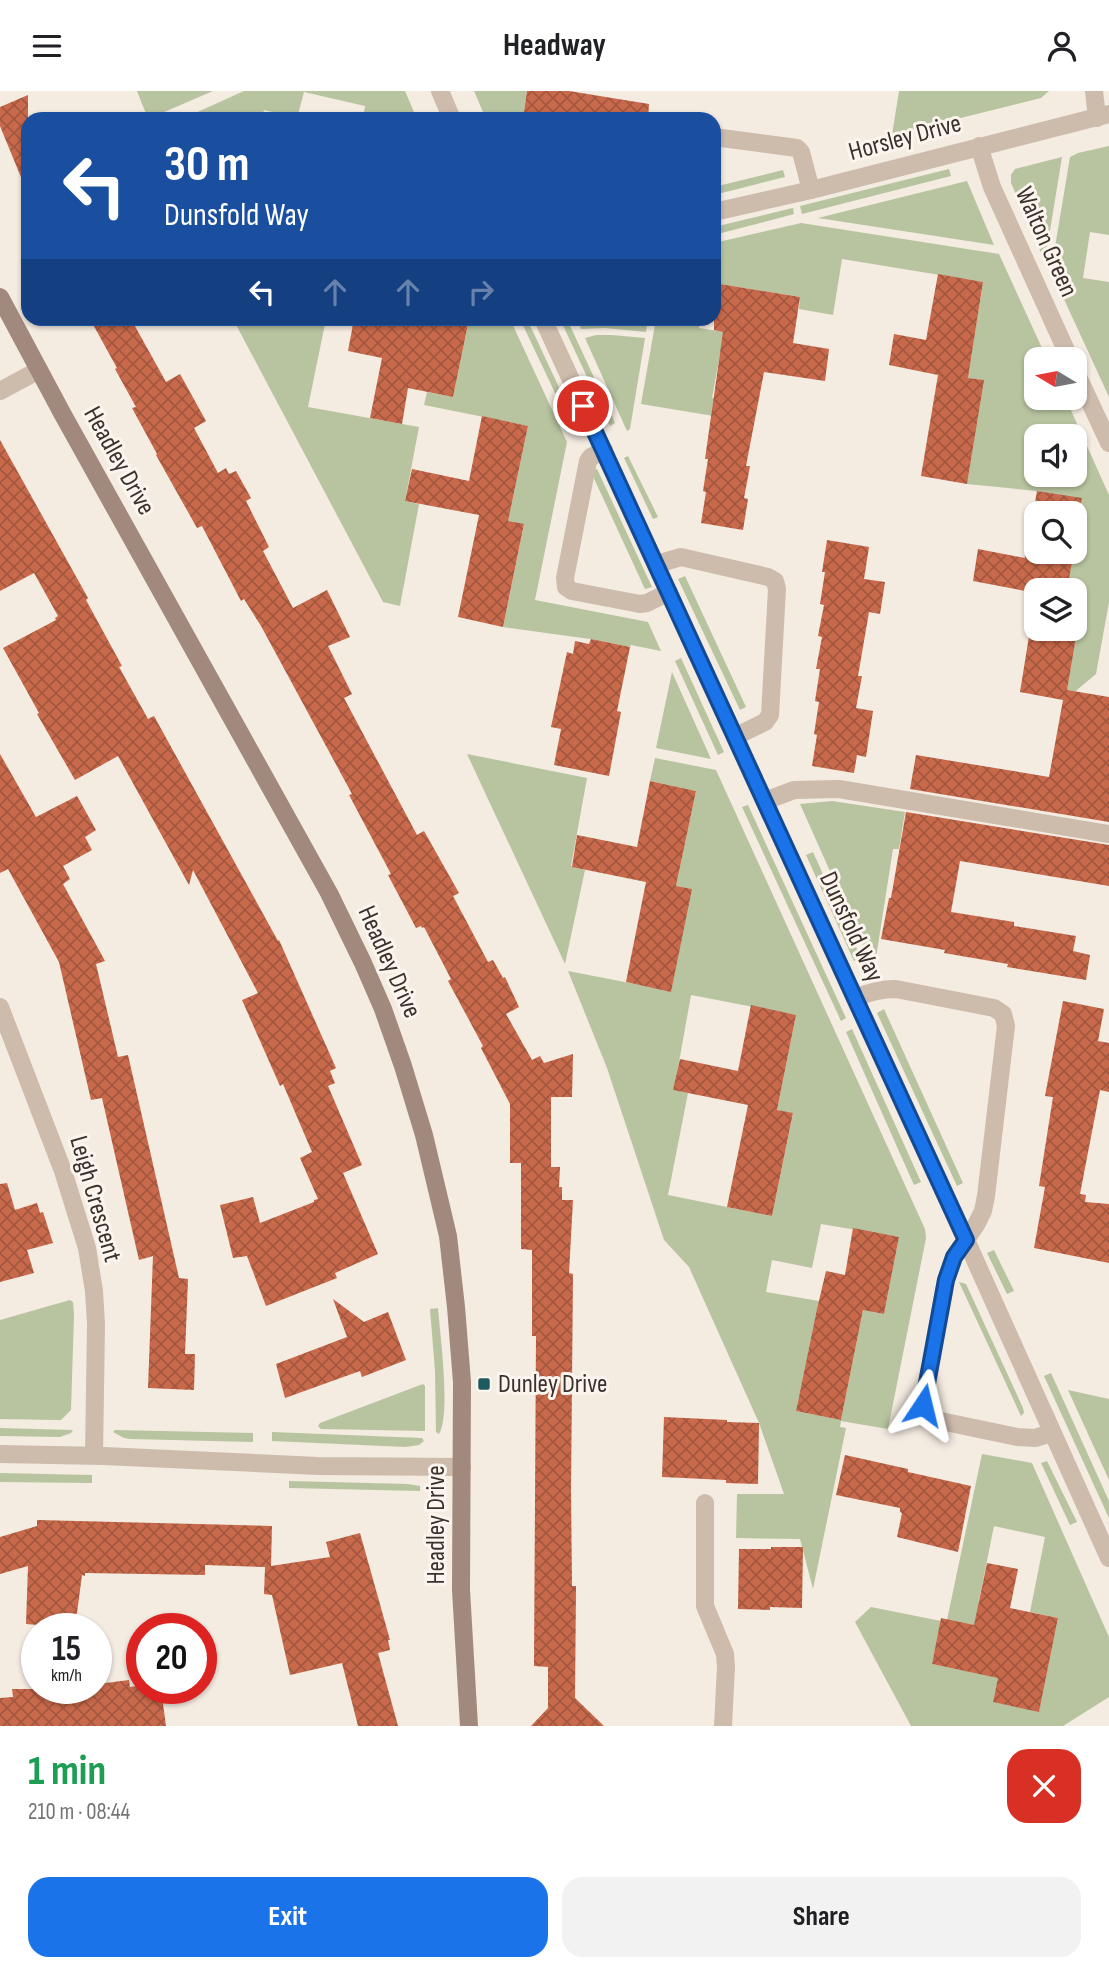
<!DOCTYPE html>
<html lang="en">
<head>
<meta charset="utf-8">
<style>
	:root { --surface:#fff; --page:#f2f2f2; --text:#202124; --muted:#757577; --accent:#1a73e8 }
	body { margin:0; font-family:"Sofia Sans Condensed",sans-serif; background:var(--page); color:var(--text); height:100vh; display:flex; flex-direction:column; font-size:26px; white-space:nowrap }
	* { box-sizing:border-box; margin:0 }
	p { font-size:23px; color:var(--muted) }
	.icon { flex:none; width:38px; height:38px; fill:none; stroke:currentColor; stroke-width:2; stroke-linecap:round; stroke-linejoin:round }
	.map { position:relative; height:1635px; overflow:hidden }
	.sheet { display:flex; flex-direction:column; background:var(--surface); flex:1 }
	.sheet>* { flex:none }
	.banner { position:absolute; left:21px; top:21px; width:700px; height:214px; border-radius:21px; box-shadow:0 2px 5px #0004; background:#1a4fa0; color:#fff; overflow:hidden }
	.needle { width:46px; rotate:280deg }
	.buttons { position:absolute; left:1024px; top:256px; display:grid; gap:14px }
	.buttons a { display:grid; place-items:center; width:63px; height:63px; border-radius:14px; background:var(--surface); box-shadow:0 2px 5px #0004; font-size:35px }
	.speed { position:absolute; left:21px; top:1522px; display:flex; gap:14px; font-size:35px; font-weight:700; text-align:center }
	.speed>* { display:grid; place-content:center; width:91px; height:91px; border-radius:50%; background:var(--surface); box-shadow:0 2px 5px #0004; line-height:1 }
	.speed small { font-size:18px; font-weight:400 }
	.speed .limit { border:10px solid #d22; background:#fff; color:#111 }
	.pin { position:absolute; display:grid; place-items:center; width:60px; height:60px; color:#fff; margin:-30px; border:4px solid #fff; border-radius:50%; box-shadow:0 2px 7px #0007 }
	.me { position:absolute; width:77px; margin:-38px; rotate:10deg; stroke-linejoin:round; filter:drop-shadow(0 0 5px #0008) }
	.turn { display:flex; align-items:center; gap:24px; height:147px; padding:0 28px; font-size:32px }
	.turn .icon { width:91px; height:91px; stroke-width:2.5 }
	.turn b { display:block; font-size:49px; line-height:60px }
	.lanes { display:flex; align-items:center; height:66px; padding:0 28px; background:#0003; justify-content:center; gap:35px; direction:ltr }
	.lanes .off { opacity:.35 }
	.round { display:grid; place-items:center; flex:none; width:74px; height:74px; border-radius:21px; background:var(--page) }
	.summary { display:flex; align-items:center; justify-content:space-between; height:119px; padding:0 28px }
	h1 { font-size:42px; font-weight:700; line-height:52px; color:#1e9e55 }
	.primary-button { display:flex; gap:14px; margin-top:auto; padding:14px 28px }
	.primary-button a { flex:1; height:80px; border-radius:21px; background:var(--accent); color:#fff; font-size:28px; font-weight:700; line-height:80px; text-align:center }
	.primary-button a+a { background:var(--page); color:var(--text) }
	header { display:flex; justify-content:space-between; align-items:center; height:91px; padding:0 28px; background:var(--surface); font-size:32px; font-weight:700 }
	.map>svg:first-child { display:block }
	.green { fill:#b8c4a0; fill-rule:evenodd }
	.building { fill:url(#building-cross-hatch) }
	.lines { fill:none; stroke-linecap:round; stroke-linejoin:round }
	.lane { stroke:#cdbbac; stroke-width:18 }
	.street { stroke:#cdbbac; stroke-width:18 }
	.secondary { stroke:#a18a7d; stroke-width:18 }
	.route-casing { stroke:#114b97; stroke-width:18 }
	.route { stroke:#1a73e8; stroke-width:12 }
	.poi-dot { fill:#1f5a5e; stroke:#fbf5ee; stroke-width:2.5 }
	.labels { text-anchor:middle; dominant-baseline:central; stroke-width:6; stroke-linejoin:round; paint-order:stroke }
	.street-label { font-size:26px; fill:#3b302b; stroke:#fbf5ee }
	.poi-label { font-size:26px; fill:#3b302b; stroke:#fbf5ee; text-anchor:start }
</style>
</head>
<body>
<header><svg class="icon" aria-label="menu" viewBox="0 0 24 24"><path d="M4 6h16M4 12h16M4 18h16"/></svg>Headway<svg class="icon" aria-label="person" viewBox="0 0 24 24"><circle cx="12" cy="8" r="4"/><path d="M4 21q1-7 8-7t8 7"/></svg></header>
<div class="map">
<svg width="1109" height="1635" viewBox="0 0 1109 1635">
	<defs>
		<pattern id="building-cross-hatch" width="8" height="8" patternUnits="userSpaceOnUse" patternTransform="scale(1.75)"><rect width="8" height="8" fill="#c8694b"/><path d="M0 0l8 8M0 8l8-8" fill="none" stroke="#a4573f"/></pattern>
	</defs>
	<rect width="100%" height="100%" fill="#f4ebe1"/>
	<!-- green -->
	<path class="green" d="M137,0h76l-65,28z
		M244,0h161l12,28h-54l2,-13 -61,-14 -7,26 -33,-8 -2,9h-80z
		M474,0h53l-4,28h-37z
		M899,0h150l-8,7 -149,37z
		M1109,55v89l-19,-3 -7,46 26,4v115l-58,-126 19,-114 8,-4z
		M1062,66l-16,98h-4l-31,-72v-8l4,-6z
		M949,78l2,7 -149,38 -2,-8z
		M783,79l2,7 -71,18v-8z
		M967,90l27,64 -176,-27z
		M793,117l1,6 -80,21v-8z
		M801,132l198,31 48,105h-11v38h29l44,98v107l-13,72 -31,26 18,-103 -8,-2 -1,-5h-7l15,-91 -45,-8 -70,-7 16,-104 -15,-2 15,-96 -141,-23 -9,56 -34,-6 1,-12 -86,-14v-40zM1036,345h38v38h-38z
		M233,228h93l-18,88 111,20 -14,74 14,3 -19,102 -17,-4z
		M469,228h41l57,123 -32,158 113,22 13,29 -30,-6 -1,2 -40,-8 -87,-12 21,-102 -29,-7 17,-16 16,-76 -104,-21 3,-13 26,5z
		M520,228h7l51,109 -5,3z
		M560,228h7l48,104 -5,3z
		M577,228h71l-2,13 -41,-4 -24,1z
		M656,228h44l-1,9 38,6 -17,20 -8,44 23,5 -3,16 -91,-15z
		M596,244h16l33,3 -15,91 -3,2 -42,-93z
		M628,365l30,61 -5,2 -29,-61z
		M597,378l55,118 -7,2 -54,-117z
		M685,485l61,131 -6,3 -62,-131z
		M681,567l43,94 -6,3 -43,-94z
		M672,581l39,87 -55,-11z
		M467,663l120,24 -16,88 14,4 -20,94z
		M655,667l61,12 209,459 1,9 -38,191 -47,-8 -1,6 6,1 -33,161 -13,-50 -64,-1 1,-44h47l-25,-71 -70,-156 -25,-27 -57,-172 -39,-97 103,20 20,-102 -15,-3 20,-95 -46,-10zM691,904l105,20 -19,95 16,4 -21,102 -104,-21 20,-102 -14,-3zM821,1133l78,13 -15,77 -21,-4 -22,110 -45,-9 23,-110 -53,-9 6,-32 40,8z
		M832,710l73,11 -6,37h-6l-18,115 -4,-1 -71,-159z
		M748,714l98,213 -5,3 -99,-214z
		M813,761l48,106 -7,3 -48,-106z
		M884,918l79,174 -6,3 -80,-173z
		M852,938l69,153 -7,3 -68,-153z
		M994,1159l20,41 -7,3 -20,-41z
		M959,1191l7,2 57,124 1,5 -3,3z
		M70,1209l3,2 1,13 -3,95 -10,10h-4l-57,-1v-99z
		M438,1217c2,26 13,106 1,126l-3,-2 -1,-61 -5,-62z
		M1051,1282l58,128v17l-65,-142z
		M423,1293l2,2v45l-104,-2 -3,-3 2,-3z
		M1068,1299l41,9v81z
		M0,1337l73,2 -2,3 -11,4 -60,-1z
		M115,1339l138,3v9l-122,-3 -7,-1 -11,-6z
		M272,1341l150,6 2,3 -5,4 -14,2 -133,-6z
		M982,1363l50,9 77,174v60l-46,29h-152l-56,-104 16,-15 70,14 -9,43 44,9 25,-8 -8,37 46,9 19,-93 -28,-6 15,-75 -51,-11 -16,79 8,23 -39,-8z
		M1047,1370l30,61 -7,3 -29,-62z
		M0,1382l92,2v8l-92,-1z
		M289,1390l119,3 12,2v5l-131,-3z"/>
	<!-- building -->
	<path class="building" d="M527,0h42l80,13 -1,15h-125z
		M28,4v97h-1l-27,-66v-19z
		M938,183l45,8 -15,96 16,2 -17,104 -46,-8 17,-101 -49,-10 5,-31 32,6z
		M714,192l86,14 -7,46 36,6 -4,32 -61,-9 -18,94h4l-6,32 4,1 -5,31 -42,-7 5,-31 -3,-1 5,-32h-3l18,-127 -9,-2z
		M90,228h41l35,63 14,-8 26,47 -12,7 24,45 8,-5 3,6 7,-3 15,27 -5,3 23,46 -6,4 30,57 34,-18 23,47 -22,9 24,48 -8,4 73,137 7,-4 35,62 -6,3 35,66 5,-2 10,18 2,-1 14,30 -13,7 26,46 8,-4 4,7 29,-9 -1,43h-21v70h9l-1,20h3v13h11l-4,73 4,1 -2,215 1,97h4l-1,112 29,28h-73l17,-18v-41l-14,-1 2,-330h-4v-86l-11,-1v-86h-11v-59l-29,-56 2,-2 -35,-65 3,-2 -27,-52 -2,1 -1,-2 -5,2 -28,-53 3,-1 -42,-79 3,-1 -91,-168 -17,-27 -3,2 -39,-75 -5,2 -41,-73 1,-1 -25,-46 4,-1 -21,-38 2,-1z
		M354,228h115l-16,78 -45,-9 -6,36 -32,-6 12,-60 -34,-7z
		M482,325l46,10 -20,95 16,3 -21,103 -45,-10 21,-102 -74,-14 7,-32 57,12z
		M0,349l88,158 -2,2 36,66 -3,1 29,52 6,-3 124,225 1,-1 57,128 -6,3 5,12 -7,3 34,79 -19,8 35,81 -43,19 2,5 -71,28 -19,-50 -14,2 -13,-53 33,-8 7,26 54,-21v-2l4,-1 -18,-41 12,-6 -29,-68 -3,2 -38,-86 16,-7 -65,-123 -4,15 -71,-129 -43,24 -38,-66 2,-1 -36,-65 53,-28 -1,-2 3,-2 -24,-43 -34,18z
		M1037,400l45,7 -8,48v-33h-38v38h38l-7,39h-31v38h38v-33l9,2 -16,93 42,7v125l-199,-33 6,-34 133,22 14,-77 -43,-8 16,-99 -63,-12 5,-32 47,9z
		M827,449l42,7 -5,32 21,3 -5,32 -11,-2 -11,64h4l-6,32 17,3 -7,46 -9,-2 -3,18 -42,-7 5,-31 -3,-1 5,-32 -4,-1 5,-32h-4l6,-32 -4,-1 6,-31 -4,-1 5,-32h-3z
		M591,548l39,8 -13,64 4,1 -12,64 -55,-11 7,-36 -10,-2 16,-75 6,2 2,-13 14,3z
		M0,663l36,63 41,-21 19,34 -11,7 7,13 -29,16 7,13 -7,5 42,77 -9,3 22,93 10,-2 51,223 9,1 -3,75h10l-1,36 -46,-2 5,-132 -14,4 -37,-162 -11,2 -32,-138 -51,-93 -8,4z
		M650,690l46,10 -20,95 16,3 -21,103 -45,-10 20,-100 -74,-15 5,-32 60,12z
		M906,721l203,33v41l-149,-25 -9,51 63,10v4l62,10 -3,15 17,4 -4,25 -79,-13 1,-3 -64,-11 1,-3 -64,-11 8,-41h2z
		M1063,910l41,8 -6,32 11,2v49l-9,-2 -20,104 6,1 -1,7 24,2v59l-75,-15 11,-61 -6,-1 14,-89 -8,-1z
		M751,914l45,10 -19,95 16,3 -21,103 -45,-9 21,-102 -75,-15 7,-31 58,12z
		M7,1092l8,27 22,-7 3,10 3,-1 10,31 -26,7 7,23 -34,9v-98z
		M853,1137l46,9 -15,77 -21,-4 -22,110 -45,-9 21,-102 9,-38 19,4z
		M333,1208l31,23 24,-10 18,48 -44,17 -2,-6 -75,27 -9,-34 71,-27z
		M664,1326l63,3v2l32,1 -1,61 -32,-1v-3l-64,-3z
		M845,1364l63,14v3l63,14 -13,66 -61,-15 5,-24 -2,-1v-4l-64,-13z
		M37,1429l235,6 -1,40 59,-9 -4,-15 34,-9 30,107h-2l2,10 -12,3 20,73h-40l-16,-63 -52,12 -18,-80 -8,-1 1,-27 -60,-2v10l-120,-2v3l-3,-1 -7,53 -49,-4 2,-58 -28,8v-37l37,-11z
		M771,1456h32l-1,61 -32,-1v3l-32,-1 1,-60h32z
		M987,1472l31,6 -8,39 48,10 -19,94 -46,-10 5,-24 -66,-14 9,-46 33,7z
		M129,1589l1,7 12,-2v4h19l5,37h-166v-28l13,-1 -1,-8h28l1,4 27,-4h28l2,-5z"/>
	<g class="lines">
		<!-- lane -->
		<path class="lane" d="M1094,0l3,27
			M714,46l83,11 4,4 10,38
			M604,359l-13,7 -3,4 -23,117 1,9 6,4 68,13 7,-1 22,-11
			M657,473l24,-7 87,20 7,4 2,8 -7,126 -5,7 -29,14
			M765,710l29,-11 45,-1 270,45
			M855,907c14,-6 25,-9 41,-9l98,19 9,6 3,12 -20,170 -3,15 -7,14 -22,32 -8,23 -23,125 2,9 11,6 81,17 18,1 17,-5"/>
		<!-- street -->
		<path class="street" d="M440,0l12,28
			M979,55l13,41 78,172
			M714,121l97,-22 298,-76
			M543,228l423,921 143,318
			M1074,277l35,75
			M0,300l39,-21
			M0,916l63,164 24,77 7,43 2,33 -2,132
			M0,1363l104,2 214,10 144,1
			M705,1412v103l20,48 1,13 -3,59"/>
		<!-- secondary -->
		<path class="secondary" d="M0,206l62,116 267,480 34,70 20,46 20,57 21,69 24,101 8,71 6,75 -1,208 8,136"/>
	</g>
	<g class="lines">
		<!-- route casing -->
		<g class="route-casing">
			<path id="route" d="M583,315l383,834 -12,17 -8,23 -23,125"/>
		</g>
		<!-- route -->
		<use href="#route" class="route"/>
	</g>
	<!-- markers -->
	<rect class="poi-dot" x="477" y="1286" width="14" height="14" rx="3.5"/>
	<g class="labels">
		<!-- street labels -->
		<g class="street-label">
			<text transform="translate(905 47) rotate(-15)">Horsley Drive</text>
			<text transform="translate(1046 151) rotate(66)">Walton Green</text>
			<text transform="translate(119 370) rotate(61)">Headley Drive</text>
			<text transform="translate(851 836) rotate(65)">Dunsfold Way</text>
			<text transform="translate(389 871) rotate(66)">Headley Drive</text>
			<text transform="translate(95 1108) rotate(74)">Leigh Crescent</text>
			<text transform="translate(436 1434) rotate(-90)">Headley Drive</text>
		</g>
		<!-- poi labels -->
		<g class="poi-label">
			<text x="498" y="1293">Dunley Drive</text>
		</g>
	</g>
</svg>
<div class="buttons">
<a><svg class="needle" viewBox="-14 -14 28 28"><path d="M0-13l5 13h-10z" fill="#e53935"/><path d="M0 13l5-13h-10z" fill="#757577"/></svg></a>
<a><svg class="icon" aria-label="sound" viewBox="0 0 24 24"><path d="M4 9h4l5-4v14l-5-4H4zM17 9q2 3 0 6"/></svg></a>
<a><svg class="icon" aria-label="search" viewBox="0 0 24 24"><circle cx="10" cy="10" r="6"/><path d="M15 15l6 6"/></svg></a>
<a><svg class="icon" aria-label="layers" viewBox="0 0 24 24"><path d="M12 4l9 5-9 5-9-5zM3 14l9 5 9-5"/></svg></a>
</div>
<div class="speed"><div>15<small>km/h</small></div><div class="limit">20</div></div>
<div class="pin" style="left:583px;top:315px;background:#d93025"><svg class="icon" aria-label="arrive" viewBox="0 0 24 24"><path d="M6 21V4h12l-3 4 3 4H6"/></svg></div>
<svg class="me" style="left:923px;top:1314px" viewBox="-20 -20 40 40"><path d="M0-17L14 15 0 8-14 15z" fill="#1a73e8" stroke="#fff" stroke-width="4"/></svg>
<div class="banner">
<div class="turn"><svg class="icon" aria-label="left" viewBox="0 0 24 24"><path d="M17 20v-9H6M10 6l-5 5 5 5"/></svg><div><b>30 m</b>Dunsfold Way</div></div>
<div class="lanes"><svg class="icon" aria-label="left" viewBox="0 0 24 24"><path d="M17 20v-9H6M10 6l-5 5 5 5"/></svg><svg class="icon off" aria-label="ahead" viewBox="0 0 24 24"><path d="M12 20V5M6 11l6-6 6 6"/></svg><svg class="icon off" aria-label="ahead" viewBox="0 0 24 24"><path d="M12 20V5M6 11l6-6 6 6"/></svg><svg class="icon off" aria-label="right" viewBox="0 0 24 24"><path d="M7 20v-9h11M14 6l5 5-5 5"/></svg></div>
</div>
</div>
<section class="sheet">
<div class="summary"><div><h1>1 min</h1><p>210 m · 08:44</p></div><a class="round" style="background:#d93025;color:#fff"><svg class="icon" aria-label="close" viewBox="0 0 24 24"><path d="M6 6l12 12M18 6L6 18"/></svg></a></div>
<div class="primary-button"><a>Exit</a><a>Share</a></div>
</section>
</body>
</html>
